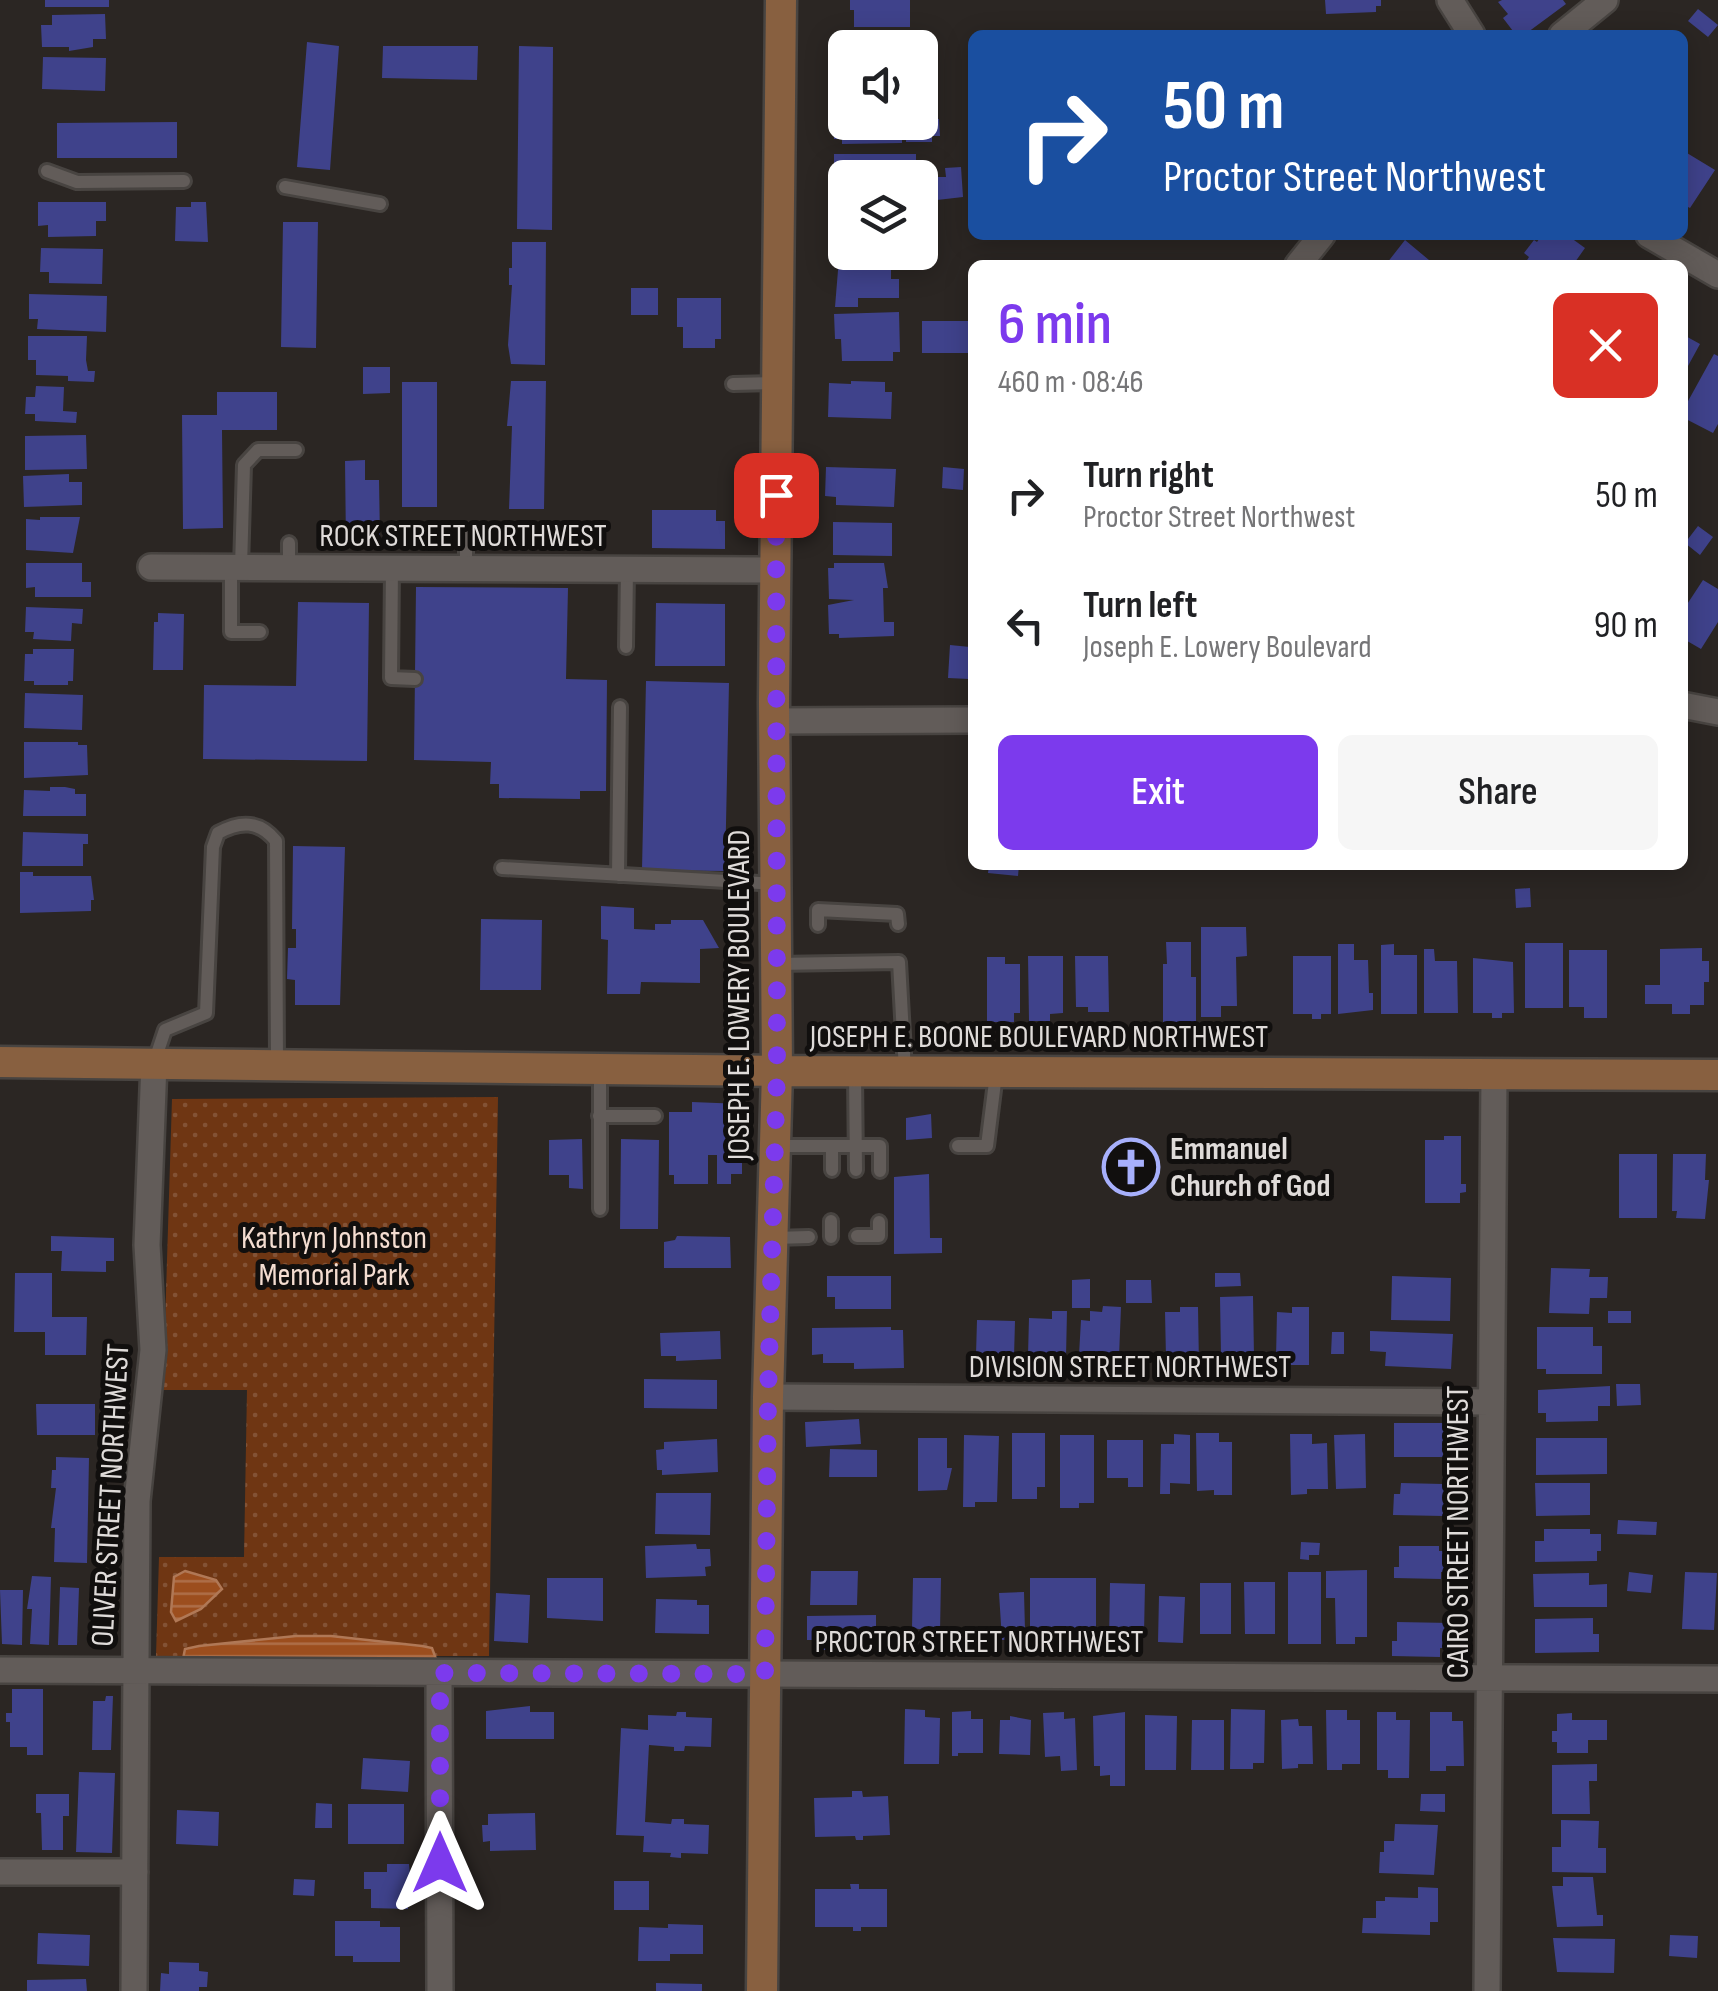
<!DOCTYPE html>
<html lang="en">
<head>
<meta charset="utf-8">
<style>
	:root { --surface:#fff; --page:#f6f6f6; --text:#202124; --muted:#757577; --accent:#7c3aed }
	body { margin:0; font-family:"Sofia Sans Condensed",sans-serif; background:var(--page); color:var(--text); height:100vh; display:flex; flex-direction:column; font-size:38px; white-space:nowrap }
	* { box-sizing:border-box; margin:0 }
	p { font-size:32px; color:var(--muted) }
	.icon { flex:none; width:55px; height:55px; fill:none; stroke:currentColor; stroke-width:2; stroke-linecap:round; stroke-linejoin:round }
	.map { position:relative; flex:1; overflow:hidden }
	.details { position:absolute; left:968px; top:260px; width:720px; height:610px; display:flex; flex-direction:column; background:var(--surface); border-radius:15px; box-shadow:0 5px 25px #0003 }
	.details>* { flex:none }
	.top-card { position:absolute; left:968px; top:30px; width:720px; height:210px; border-radius:15px; box-shadow:0 5px 25px #0003; background:#1a4fa0; color:#fff; overflow:hidden }
	.fabs { position:absolute; left:828px; top:30px; display:grid; gap:20px }
	.fabs a { display:grid; place-items:center; width:110px; height:110px; border-radius:15px; background:var(--surface); box-shadow:0 5px 25px #0003; font-size:50px }
	.pin { position:absolute; display:grid; place-items:center; width:85px; height:85px; color:#fff; margin:-42px; border-radius:20px; box-shadow:0 5px 15px #0006 }
	.me { position:absolute; width:110px; margin:-55px; rotate:0deg; stroke-linejoin:round; filter:drop-shadow(0 0 8px #0008) }
	.turn { display:flex; align-items:center; gap:35px; height:210px; padding:0 30px; font-size:45px }
	.turn .icon { width:130px; height:130px; stroke-width:2.5 }
	.turn b { display:block; font-size:70px; line-height:85px }
	.round { display:grid; place-items:center; flex:none; width:105px; height:105px; border-radius:15px; background:var(--page) }
	.head { display:flex; align-items:center; justify-content:space-between; height:170px; padding:0 30px }
	h1 { font-size:60px; font-weight:600; line-height:75px; color:var(--accent) }
	.primary-button { display:flex; gap:20px; margin-top:auto; padding:20px 30px }
	.primary-button a { flex:1; height:115px; border-radius:15px; background:var(--accent); color:#fff; font-size:40px; font-weight:600; line-height:115px; text-align:center }
	.primary-button a+a { background:var(--page); color:var(--text) }
	ul { padding:0; list-style:none }
	li { display:flex; align-items:center; gap:30px; height:130px; padding:0 30px }
	li div { flex:1 }
	li b { display:block; font-size:38px }
	li em { font-style:normal }
	.map>svg:first-child { display:block }
	.park { fill:url(#park-dots) }
	.water { fill:url(#water-rules); stroke:#b07856; stroke-width:2.5 }
	.building { fill:#3f428b }
	.lines { fill:none; stroke-linecap:round; stroke-linejoin:round }
	.service-casing { stroke:#484441; stroke-width:18 }
	.minor-casing { stroke:#484441; stroke-width:30 }
	.secondary-casing { stroke:#484441; stroke-width:35 }
	.service { stroke:#625c59; stroke-width:12 }
	.minor { stroke:#625c59; stroke-width:25 }
	.secondary { stroke:#886040; stroke-width:30 }
	.route { stroke:#7c3aed; stroke-width:18; stroke-dasharray:0 32.4 }
	.labels { text-anchor:middle; dominant-baseline:central; stroke-width:10; stroke-linejoin:round; paint-order:stroke }
	.street-label { font-size:32px; fill:#dfdbd9; stroke:#110f0e }
	.poi-label { font-size:32px; font-weight:bold; fill:#dfdbd9; stroke:#110f0e; text-anchor:start }
	.park-label { font-size:32px; fill:#f4ddd1; stroke:#110f0e }
</style>
</head>
<body>
<div class="map">
<svg width="1718" height="1991" viewBox="0 0 1718 1991">
	<defs>
		<pattern id="park-dots" width="8" height="8" patternUnits="userSpaceOnUse" patternTransform="scale(2.5)"><rect width="8" height="8" fill="#6f3613"/><path d="M2 2h.1M6 6h.1" fill="none" stroke="#835235" stroke-width="1.8" stroke-linecap="round"/></pattern>
		<pattern id="water-rules" width="6" height="5" patternUnits="userSpaceOnUse" patternTransform="scale(2.5)"><rect width="6" height="5" fill="#9c4e1e"/><path d="M0 2.5h6" fill="none" stroke="#ae6f49"/></pattern>
	</defs>
	<rect width="100%" height="100%" fill="#2b2623"/>
	<!-- park -->
	<path class="park" d="M498,1097l-9,559h-333l3,-99h85l3,-167h-84l9,-291z"/>
	<!-- water -->
	<path class="water" d="M185,1571l31,9 6,9 -21,20 -25,12 -5,-9 3,-35z
		M296,1636h35l91,10 10,2 4,11h-253l2,-10 14,-3z"/>
	<!-- building -->
	<path class="building" d="M45,0h64v7h-64z
		M850,0h60v27h-56v-17h-4z
		M1325,0h56v6h-5v6l-50,2z
		M1502,0h61l3,4 -42,31h-8l-13,-17 5,-4 -10,-12z
		M1698,9l20,16 -10,12 -20,-16z
		M105,14l1,25h-13v8l-24,4v-4h-27l-1,-22h11v-10z
		M307,42l32,4 -9,124 -33,-3z
		M834,45h11v43h-11z
		M383,46h95l-1,34 -95,-2z
		M519,46l34,1 -1,183 -35,-1z
		M43,57l63,1 -1,33 -63,-2z
		M833,105h12v17h57v21l-60,1v-5h-8z
		M920,119h19l1,17h-8v6h-26v-20h14z
		M177,122v36h-120v-35z
		M1682,150l33,20 -25,38 -8,-4z
		M834,154h82v24h-71v12h-11z
		M961,167l2,30 -26,3 -2,-23h11l-1,-9z
		M38,202h68v19h-10v15l-48,1v-12l-10,1z
		M191,202h15l2,40 -33,-1 1,-34h15z
		M283,222h35l-2,126 -35,-1z
		M1542,235h25l18,13 -12,17h-49l5,-8 -5,-4 10,-13 3,2z
		M1405,240l30,25h-46l-2,-2z
		M512,242h34l-1,123 -34,-1 -3,-19 4,-60h-3v-17h3z
		M41,248l62,1 -1,35 -53,-1v-11h-9z
		M839,258l52,2v19h8v19h-41v9h-23z
		M631,288h27v27h-27z
		M29,294l78,2 -1,36 -69,-3 1,-10h-9z
		M677,298h44v41h-6v9h-32v-21h-6z
		M899,312l1,40h-7v9h-51l-1,-22h-6l-1,-25z
		M922,321h49v32h-49z
		M1682,334l18,10 -18,33z
		M28,336h59l-1,24 2,11h7l-1,11 -26,-1v-5l-32,-1v-15h-8z
		M1714,354l4,2v68l-5,9 -31,-16v-5z
		M363,367h27v26l-27,1z
		M511,381h35l-2,128h-35l3,-83h-5z
		M851,381l34,1v10h7l-1,27 -63,-2 1,-34 22,1z
		M402,382h35v125h-35z
		M36,386l28,1 -1,24 14,1 -1,11 -41,-2v-7h-10l1,-17h9z
		M217,392h60v38h-55l1,98 -40,1 -1,-114h35z
		M86,435l1,34 -62,1v-34z
		M365,460v20h14l1,58h-4l1,7h-31l-1,-84z
		M826,467l70,2 -2,38 -58,-2v-8l-11,-1z
		M943,467l21,2 -1,21 -21,-2z
		M69,474v8h13v23l-58,2 -1,-31z
		M652,510h64v11h9v28l-73,-1z
		M40,517h40l-7,36 -47,-3v-31l14,1z
		M833,522l59,1v33l-59,-1z
		M1698,526l15,11 -13,18 -15,-12z
		M26,563h56v19h9v15h-56v-10l-9,1z
		M834,563h50l4,25h-5l1,34h10v14l-55,2v-4h-10l-1,-29 26,-5 -25,-1 -1,-31h6z
		M1703,580l15,9v33l-17,27 -19,-11v-26z
		M416,587l152,1 -2,91 41,1 -1,111h-26v8l-81,-1v-14h-9l1,-22 -77,-2z
		M298,602l71,1 -2,158 -164,-2 1,-74 92,1z
		M656,603l69,1v62h-70z
		M26,607l57,2 -1,15 -10,-1 -1,18 -38,-2 1,-7h-9z
		M158,613l26,1 -1,56h-30l1,-48h4z
		M950,645l20,2 -1,32 -21,-1z
		M33,649h41l-1,32h-5v4h-34v-4h-10l1,-27h8z
		M646,681l83,2 -4,188 -83,-1z
		M25,693l58,2 -1,35 -58,-2z
		M24,742h54v3h9l1,30 -64,3z
		M50,787h15l10,2v5h11v22h-63l1,-26 26,1z
		M23,832l65,2v10h-5v22h-61z
		M293,846l52,1 -5,158h-45v-25l-8,-1 1,-31h8v-19h-4z
		M989,865h30l-1,11 -30,-3z
		M20,872h13v4h58l3,24h-3v11l-71,2z
		M1530,888l1,19 -15,1 -1,-19z
		M601,906l33,2v21l21,1v-6h16v-4h32l16,28 -19,1v34l-59,-1 -1,12h-33l1,-54 -7,-1z
		M481,919l61,1 -1,70h-61z
		M1201,927h45l1,29 -11,1 1,49h-16v11h-20z
		M1166,942h25v35h5v45h-33v-58h4z
		M1525,943h38v65h-38z
		M1338,944h16v16h14l1,33h4v17l-35,4z
		M1394,944v11h23v59h-36v-69z
		M1702,948v13h7v21h-5v23h-14v9h-18v-10h-27v-19h15v-36z
		M1424,949h10l1,12h22l1,52h-34z
		M1569,950h38v68h-23v-11h-15z
		M1028,956h35v57l-13,1v7h-21z
		M1075,956h33l1,56h-21v-5h-12z
		M1293,956h38v58h-10v5h-9v-5h-19z
		M987,957h18v7h15v49h-6v9h-27z
		M1473,958l40,4 1,51h-12v5h-10v-5h-19z
		M692,1102l50,2v70h-11v10h-14v-29h-9v29h-34v-9h-5v-63h23z
		M931,1114l1,24 -26,2v-22z
		M1444,1136h17v48h5v8l-6,1v10h-35v-63h19z
		M582,1139l1,50 -14,-1v-13h-20v-35z
		M621,1139l38,1 -1,89h-38z
		M1619,1154h38v64h-38z
		M1673,1154h33l-1,26h4l-4,39 -29,-1 1,-7h-5z
		M929,1174l1,64h12v15l-48,1v-77z
		M51,1236l63,2v23h-8v11l-45,-1 1,-20h-11z
		M677,1236l53,1 1,31h-67v-26l11,-2z
		M1551,1268l39,1 -1,8h19l-1,21h-17l-1,16 -40,-1z
		M15,1273h37v44h35l-1,38h-41v-23h-31z
		M1215,1273h25l1,13 -26,1z
		M827,1276h64v33h-56v-12h-8z
		M1392,1276l59,2 -1,43 -59,-1z
		M1090,1279v29h-18v-28z
		M1126,1280h25l1,23h-26z
		M1253,1296l1,61h-6v10h-22v-10h-5l-1,-60z
		M1103,1306l18,1 -2,50h-9v6h-17v-8h-14l2,-35 9,1v-10l12,1z
		M1180,1307h18l1,59 -20,1v-9h-13l-1,-46h15z
		M1292,1307h17v58h-20v-7h-13l1,-46 15,1z
		M1052,1311h15l-1,46 -11,-1v5h-12l1,-6h-16l1,-37 23,1z
		M1608,1311h23v12h-23z
		M977,1320l38,1 -1,36 -12,-1v5h-11v-6h-15z
		M891,1327v3h12l1,38 -50,1v-6h-31v-9l-11,1v-27z
		M1537,1327h56v19h9v28h-56v-5h-9z
		M720,1331l1,28 -45,2v-5h-15l-1,-23z
		M1370,1331l83,3 -2,35 -66,-3 1,-14 -16,-1z
		M1332,1332h12v22h-13z
		M644,1379l73,1v29l-73,-1z
		M1616,1384h24l1,21 -24,1z
		M1610,1386v20h-12v15l-52,1v-9h-8v-23z
		M36,1404h59v31h-58z
		M859,1419l2,25 -55,3 -1,-25z
		M1394,1423h58v23h-9v11h-49z
		M1012,1433h33v54h-8v12h-25z
		M1196,1433h23v9h13v53h-18v-5l-17,1z
		M1174,1434l16,1v49l-20,-1v11h-10l1,-50h13z
		M1290,1434h22v10l15,-1 1,46h-21v5l-16,1z
		M1365,1434l1,54 -30,1 -2,-54z
		M964,1435l35,1 -2,66h-22v5h-12z
		M1060,1435h34v68h-15v5h-19z
		M918,1438h29v30h5l-5,22 -29,1z
		M1536,1438h71v36l-71,1z
		M717,1439l1,33 -56,3v-5h-5l-1,-20 8,-1v-7z
		M1107,1440h36v47h-15v-9h-21z
		M830,1449l47,1v27h-48z
		M56,1457l33,1 -2,105 -33,-1 1,-34h-4l5,-40h-5l1,-18h4z
		M1401,1483l42,1v4l7,1v22h-7v5l-50,-1 1,-21h6z
		M1535,1483h55v32l-54,1z
		M656,1493h55l-1,42 -55,-1z
		M1618,1520l39,2 -1,13 -39,-1z
		M1544,1529h46v5h11v17h-4v10l-62,1v-21h9z
		M1301,1542l19,1 -1,12h-10v5l-9,-1z
		M696,1544l1,5h13l1,17 -6,1 1,9 -60,2 -1,-32z
		M1399,1546h40v5h12v21h-10v7l-47,-1v-11h5z
		M1367,1570v67h-12v7h-19l-1,-46h-9v-27z
		M811,1571h47l-1,34h-47z
		M1288,1572h33v72h-33z
		M1629,1572l24,3 -2,18 -24,-2z
		M1685,1572l32,1 -3,57 -32,-1z
		M1589,1573v12l18,-1v23h-73l-1,-33z
		M32,1576l19,1 -2,68 -19,-1 2,-35h-5z
		M547,1578h56v43l-56,-3z
		M913,1578h28l-1,54 -28,-4z
		M1030,1578h66v65h-35v-10h-6v8h-20v-9h-5z
		M1244,1582h31v52h-30z
		M1110,1583l35,1 -1,50h-12v8h-23z
		M1200,1583h31v51h-31z
		M60,1587l19,1 -2,57h-19z
		M0,1590h23l-1,55 -20,-1z
		M1024,1592l1,38h-5v9l-18,1 -3,-47z
		M496,1593l34,2 -2,48 -34,-2z
		M1159,1596l26,1 -2,46 -25,-1z
		M656,1599l41,1v5h12v29l-54,-1z
		M876,1615v35h-61v-10h-8v-24z
		M1593,1618v16h6v18l-64,1v-34z
		M1397,1622l54,1 -1,25h-10v9l-48,-1v-15h5z
		M12,1689h31v66h-16v-8h-17v-25h-4v-9h6z
		M106,1696h7l-2,54h-19l1,-49h12z
		M530,1706v6h24v27h-68v-28z
		M905,1709l20,1v7l15,1 -1,46h-35z
		M1231,1709l34,1 -1,53h-11v6h-23z
		M1326,1710h21v10h13v44h-18v6h-15z
		M971,1711v8h12v34h-25v3h-6v-44z
		M677,1712h9v5l26,1 -1,29 -26,-1 -1,5h-10v-4l-25,-2 -4,77 26,2 1,-5h12v5l25,1 -1,29 -27,-1v5l-11,-1 1,-4 -28,-1 1,-16 -28,-1 5,-107 27,2v-15l28,1z
		M1064,1712v7l11,-1 2,52 -16,1 -1,-15 -15,1 -2,-44z
		M1125,1712v74h-15v-11l-10,1v-10h-6l-1,-50z
		M1377,1712h19v8h14l-1,58h-21v-8h-11z
		M1430,1712h22v9h11l1,45h-18v5h-16z
		M1572,1713v7h35v20h-19v13h-31v-11h-5v-11h5v-17z
		M1145,1715l32,1 -1,54h-31z
		M1010,1716l21,4 -1,35 -31,-1 1,-34h10z
		M1298,1719l1,7h13l1,38h-15v4l-16,1 -1,-49z
		M1192,1720h32v50h-33z
		M363,1758l47,3 -2,31 -47,-3z
		M1597,1764v17h-8l1,33h-38v-49z
		M79,1772l36,1 -3,80 -36,-1z
		M852,1791h10l1,6 25,-1 2,39 -27,1v4h-7l-1,-4 -40,1 -1,-39 38,-1z
		M36,1794h33v22h-6v34h-21l-1,-37h-5z
		M1421,1794h24v18l-25,-1z
		M316,1803l16,1v24h-17z
		M348,1804h56v40h-56z
		M177,1810l42,2 -1,34 -42,-2z
		M535,1813l1,37 -46,1v-10l-7,1 -1,-17h6v-11z
		M1561,1820l38,1 -1,27h8v25l-54,-1v-25h9z
		M1395,1824l43,1 -4,50 -55,-2 1,-21h4v-11h10z
		M387,1864h22l3,31h-4v14l-37,-1v-19h-7v-17h23z
		M1563,1877h30l4,38h6v11l-46,1 -5,-41h11z
		M294,1879l21,1 -1,16 -21,-1z
		M614,1881h35v29h-35z
		M850,1884h9v5h28v38h-26v4h-8v-4h-38v-38h36z
		M1418,1887l20,1v34h-8v13l-68,-2 1,-15h13v-17h9v-4l33,1z
		M335,1921h45v6h20v35h-47v-6h-18z
		M668,1924l35,1v29h-33v7h-32l1,-34 29,1z
		M38,1933l52,2 -1,31 -52,-2z
		M1670,1935l28,1 -1,22 -28,-2z
		M1553,1938l62,1 -1,34 -57,-1z
		M169,1962l30,1v8l9,1 -1,15h-8v4h-39l1,-18 8,1z
		M86,1979l1,12h-60v-11z
		M656,1983l46,1v7h-46z"/>
	<g class="lines">
		<!-- service casing -->
		<g class="service-casing">
			<path id="service" d="M47,171l30,11 107,-1
				M285,187l95,17
				M733,384l44,-1
				M466,530v38
				M289,543v25
				M231,567v65h29
				M241,567l3,-102 14,-15h38
				M392,568l-1,110 24,1
				M626,647l1,-78
				M502,868l273,16
				M618,875l2,-168
				M818,925v-15l79,4 1,10
				M776,964l123,-2 6,109
				M154,1063l11,-33 41,-17 7,-166 5,-14c22,-12 41,-13 58,8l1,223
				M600,1070v139
				M855,1073l1,97
				M599,1116h56
				M777,1146h103v25
				M832,1146v24
				M958,1146h29l9,-72
				M831,1221v16
				M857,1236h22v-14
				M774,1238l35,-1"/>
		</g>
		<!-- minor casing -->
		<g class="minor-casing">
			<path id="minor" d="M1450,0l22,35
				M1562,35l43,-35
				M1649,235l69,40
				M1298,265l24,-30
				M151,567l624,3
				M1682,705l36,7
				M774,721l198,-1
				M768,1397l723,5
				M0,1670l1718,9
				M439,1673l1,318
				M0,1872h135
				M134,1991l3,-490 16,-151 -6,-105 7,-182
				M1487,1991l7,-917"/>
		</g>
		<!-- secondary casing -->
		<g class="secondary-casing">
			<path id="secondary" d="M0,1062l777,9 941,4
				M762,1991l6,-594 9,-326 -3,-368 7,-703"/>
		</g>
		<!-- service -->
		<use href="#service" class="service"/>
		<!-- minor -->
		<use href="#minor" class="minor"/>
		<!-- secondary -->
		<use href="#secondary" class="secondary"/>
	</g>
	<g class="lines">
		<!-- route -->
		<path class="route" d="M440,1863v-190l325,1 3,-277 9,-327 -1,-575"/>
	</g>
	<!-- icons -->
	<defs>
		<g id="church-ring" transform="scale(2.875)"><circle r="9.5" fill="#110f0e" stroke="#a7b0fc" stroke-width="1.5"/><path d="M-1.2-6h2.4v3.5h3.3v2.4h-3.3V6h-2.4V-.1h-3.3v-2.4h3.3Z" fill="#a7b0fc"/></g>
	</defs>
	<g fill-rule="evenodd">
		<use href="#church-ring" x="1131" y="1167"/>
	</g>
	<g class="labels">
		<!-- street labels -->
		<g class="street-label">
			<text x="463" y="536">ROCK STREET NORTHWEST</text>
			<text transform="translate(739 995) rotate(-90)">JOSEPH E. LOWERY BOULEVARD</text>
			<text x="1039" y="1037">JOSEPH E. BOONE BOULEVARD NORTHWEST</text>
			<text x="1130" y="1367">DIVISION STREET NORTHWEST</text>
			<text transform="translate(111 1495) rotate(-87)">OLIVER STREET NORTHWEST</text>
			<text transform="translate(1458 1532) rotate(-90)">CAIRO STREET NORTHWEST</text>
			<text x="979" y="1642">PROCTOR STREET NORTHWEST</text>
		</g>
		<!-- poi labels -->
		<g class="poi-label">
			<text x="1170" y="1149">Emmanuel<tspan x="1170" dy="37">Church of God</tspan></text>
		</g>
		<!-- park labels -->
		<g class="park-label">
			<text x="334" y="1238">Kathryn Johnston<tspan x="334" dy="37">Memorial Park</tspan></text>
		</g>
	</g>
</svg>
<div class="fabs">
<a><svg class="icon" aria-label="sound" viewBox="0 0 24 24"><path d="M4 9h4l5-4v14l-5-4H4zM17 9q2 3 0 6"/></svg></a>
<a><svg class="icon" aria-label="layers" viewBox="0 0 24 24"><path d="M12 4l9 5-9 5-9-5zM3 14l9 5 9-5"/></svg></a>
</div>
<div class="pin" style="left:776px;top:495px;background:#d93025"><svg class="icon" aria-label="arrive" viewBox="0 0 24 24"><path d="M6 21V4h12l-3 4 3 4H6"/></svg></div>
<svg class="me" style="left:440px;top:1863px" viewBox="-20 -20 40 40"><path d="M0-17L14 15 0 8-14 15z" fill="#7c3aed" stroke="#fff" stroke-width="4"/></svg>
<div class="top-card">
<div class="turn"><svg class="icon" aria-label="right" viewBox="0 0 24 24"><path d="M7 20v-9h11M14 6l5 5-5 5"/></svg><div><b>50 m</b>Proctor Street Northwest</div></div>
</div>
<section class="details">
<div class="head"><div><h1>6 min</h1><p>460 m · 08:46</p></div><a class="round" style="background:#d93025;color:#fff"><svg class="icon" aria-label="close" viewBox="0 0 24 24"><path d="M6 6l12 12M18 6L6 18"/></svg></a></div>
<ul>
<li><svg class="icon" aria-label="right" viewBox="0 0 24 24"><path d="M7 20v-9h11M14 6l5 5-5 5"/></svg><div><b>Turn right</b><p>Proctor Street Northwest</p></div><em>50 m</em></li>
<li><svg class="icon" aria-label="left" viewBox="0 0 24 24"><path d="M17 20v-9H6M10 6l-5 5 5 5"/></svg><div><b>Turn left</b><p>Joseph E. Lowery Boulevard</p></div><em>90 m</em></li>
</ul>
<div class="primary-button"><a>Exit</a><a>Share</a></div>
</section>
</div>
</body>
</html>
